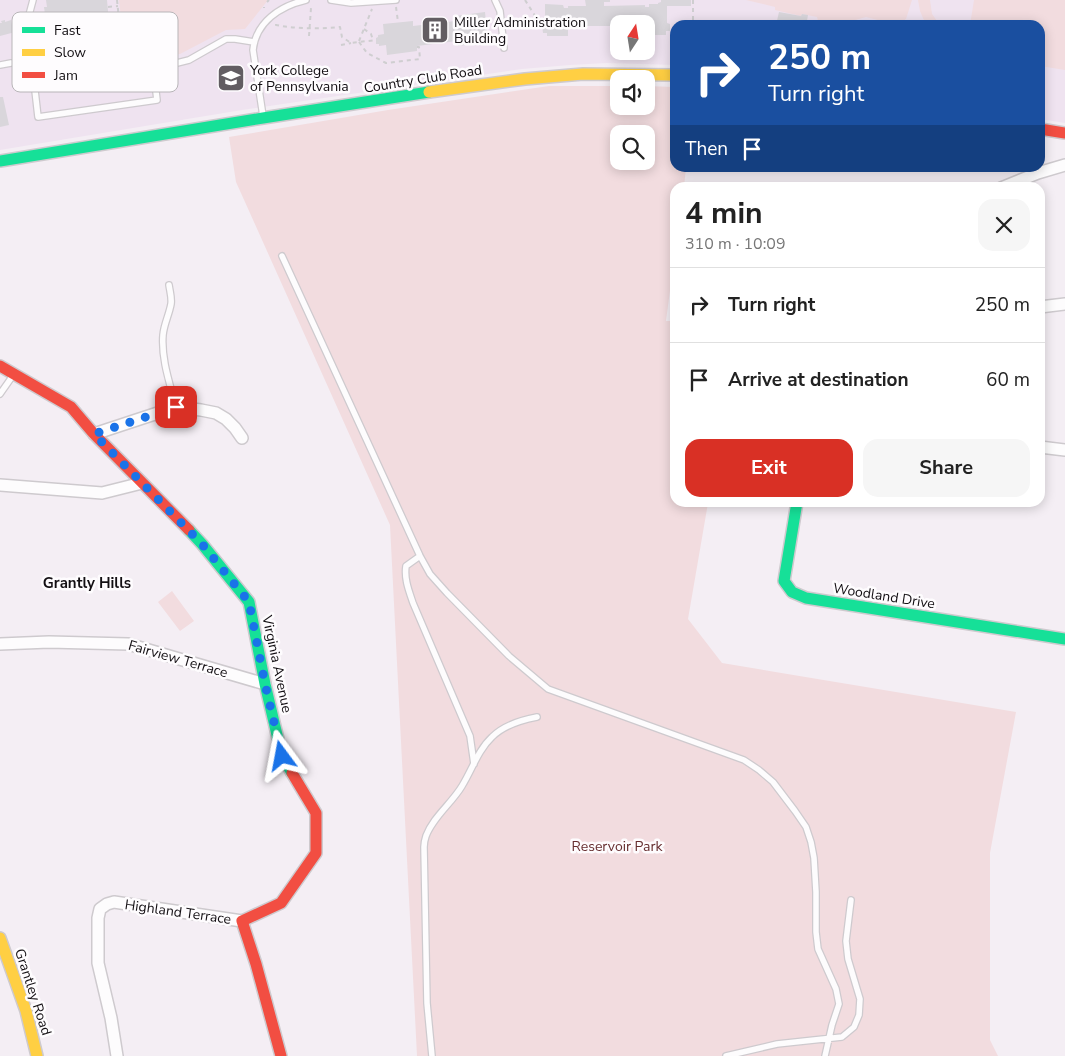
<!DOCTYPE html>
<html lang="en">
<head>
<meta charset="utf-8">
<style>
	:root { --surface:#fff; --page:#f6f6f6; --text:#222; --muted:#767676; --line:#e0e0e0; --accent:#d93025 }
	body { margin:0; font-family:"Nunito Sans",sans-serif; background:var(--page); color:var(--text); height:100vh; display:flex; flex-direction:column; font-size:19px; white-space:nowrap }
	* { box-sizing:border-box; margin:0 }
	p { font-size:16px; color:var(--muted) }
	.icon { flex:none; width:28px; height:28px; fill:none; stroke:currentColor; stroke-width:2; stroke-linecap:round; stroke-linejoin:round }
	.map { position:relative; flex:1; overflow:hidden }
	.side { position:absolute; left:670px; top:182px; width:375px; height:325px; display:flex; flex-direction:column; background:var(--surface); border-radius:15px; box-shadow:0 2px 12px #0003 }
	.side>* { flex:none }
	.banner { position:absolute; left:670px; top:20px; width:375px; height:152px; border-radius:15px; box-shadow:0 2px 12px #0003; background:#1a4fa0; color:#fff; overflow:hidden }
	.needle { width:32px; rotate:12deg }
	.controls { position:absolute; left:610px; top:15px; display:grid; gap:10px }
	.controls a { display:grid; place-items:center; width:45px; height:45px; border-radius:10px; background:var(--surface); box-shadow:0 2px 12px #0003; font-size:25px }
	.pin { position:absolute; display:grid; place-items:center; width:42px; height:42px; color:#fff; margin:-21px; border-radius:10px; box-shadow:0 2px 8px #0006 }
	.me { position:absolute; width:55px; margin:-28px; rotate:347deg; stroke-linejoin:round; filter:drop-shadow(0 0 4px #0008) }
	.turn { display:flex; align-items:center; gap:18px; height:105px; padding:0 15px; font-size:22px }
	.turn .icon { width:65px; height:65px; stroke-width:2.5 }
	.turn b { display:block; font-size:35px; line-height:42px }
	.then { display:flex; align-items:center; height:48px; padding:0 15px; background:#0003; gap:10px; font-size:19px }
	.round { display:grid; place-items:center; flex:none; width:52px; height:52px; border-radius:15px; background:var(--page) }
	.summary { display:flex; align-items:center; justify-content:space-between; height:85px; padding:0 15px }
	h1 { font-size:30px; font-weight:700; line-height:38px }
	.button { display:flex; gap:10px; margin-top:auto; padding:10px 15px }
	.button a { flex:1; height:58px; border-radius:15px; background:var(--accent); color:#fff; font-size:20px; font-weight:700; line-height:58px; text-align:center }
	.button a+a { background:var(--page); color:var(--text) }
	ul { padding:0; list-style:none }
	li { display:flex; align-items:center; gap:15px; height:75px; padding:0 15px; border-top:1px solid var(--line) }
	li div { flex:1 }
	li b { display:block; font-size:19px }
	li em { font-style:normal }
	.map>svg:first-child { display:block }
	.built { fill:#efe3f0; fill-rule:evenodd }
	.green { fill:#f2dcdf; fill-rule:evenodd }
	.building { fill:#d9d6db }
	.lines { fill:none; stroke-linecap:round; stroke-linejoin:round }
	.lane-casing { stroke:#cecace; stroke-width:8 }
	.street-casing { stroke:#cecace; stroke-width:14 }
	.fast-casing { stroke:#cecace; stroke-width:14 }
	.slow-casing { stroke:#cecace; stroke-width:14 }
	.jam-casing { stroke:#cecace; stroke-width:14 }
	.path { stroke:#cfced0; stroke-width:2; stroke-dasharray:4 4; stroke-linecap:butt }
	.lane { stroke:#fdfcfd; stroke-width:5.5 }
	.street { stroke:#fdfcfd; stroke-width:11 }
	.fast { stroke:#16e098; stroke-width:11 }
	.slow { stroke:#ffcf43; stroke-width:11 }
	.jam { stroke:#f24e42; stroke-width:11 }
	.route { stroke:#1a73e8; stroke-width:9; stroke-dasharray:0 16.2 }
	.labels { text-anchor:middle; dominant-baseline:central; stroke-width:5; stroke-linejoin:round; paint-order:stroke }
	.poi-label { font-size:14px; fill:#130f13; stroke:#fefcfe; text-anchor:start }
	.street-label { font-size:14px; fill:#130f13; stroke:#fefcfe }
	.park-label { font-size:14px; fill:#662d2f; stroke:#fefcfe }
	.neighbourhood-label { font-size:15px; font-weight:bold; fill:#130f13; stroke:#fefcfe }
	.key { fill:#fefcfe; stroke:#b8b5b8; stroke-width:1 }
	.key-label { font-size:14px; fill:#130f13 }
</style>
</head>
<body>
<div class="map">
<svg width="1065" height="1056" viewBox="0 0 1065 1056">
	<rect width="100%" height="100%" fill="#f4eef4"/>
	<!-- built -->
	<path class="built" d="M0,0h1065v123l-25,-4v-94h-365v40l-68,-2 -37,2 -48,4 -280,41 -242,40zM619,24h27v27h-27z"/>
	<!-- green -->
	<path class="green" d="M119,0h149l-23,29 -19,1 -46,24 -23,4 -1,-1 -2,-12 -30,2z
		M746,0h166l-6,19 -9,6 -31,-8 -29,8h-18l-2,-8 -15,-3 -1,2 -26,-6v-3z
		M918,0h12l2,14 8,11h-14l-6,-14z
		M974,0h91v70l-25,-4v-41h-70z
		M549,86h70v20h27v-20l29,1v81h11l-2,19 -9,1v65l-9,68h9v181l33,1 -20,116 34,44 294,49 -26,141v187l8,16h-581l-27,-531 -154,-343 -7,-45 159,-27zM619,134h27v27h-27z
		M172,591l22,30 -14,10 -22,-29z"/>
	<!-- building -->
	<path class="building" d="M46,0h61l2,22 5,4 1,7 -4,5 -7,1 -5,-5h-7l1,6 -38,9 -15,2v-2l-6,1 1,-15h4l-1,-5 9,-1 -3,-22h3z
		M585,0h25v2h-6v4l41,-1v2h4v-3h9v-1l3,-1v-2h30v6h-24v17l3,1v7h-4v4h-20v-11h-27v2h-51v10h-21v-3h-4l-1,-8h3v-21l18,1 1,3h4v-2h18z
		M485,12l3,30 -30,4 -1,-5 -40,5v5l-30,4 -1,-10 -7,1v-2h-3v-6l2,-1v-2l6,-1 -1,-10 30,-3v5l42,-5v-5z
		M779,12l22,4 1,-2 6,1 -1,6 2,1 -1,3h-32z
		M5,20v2l6,-2 1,5 5,-1 2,7 -19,5v-13h2l-1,-2z
		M0,97h3l6,28 -9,2z"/>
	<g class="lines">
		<!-- lane casing -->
		<g class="lane-casing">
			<path id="lane" d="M33,0l-4,15 -2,48 3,7 6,5 6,1 131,-12 16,-4 37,-21h9l19,3
				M331,0l20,3 45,-3
				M495,0l5,11 4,37
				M0,65l11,-2
				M33,73l5,44 119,-17 -4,-33
				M263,116l-10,-66c3,-28 27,-44 53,-50
				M282,256l138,300 10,18 17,19 62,63 39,33 196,71 15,10 14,12 22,29 11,16 5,15 3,16 2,34v40l2,17 18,40 3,15 -7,21 -7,31
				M169,285c1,7 3,13 2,19 -2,11 -7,20 -8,31 -2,24 7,49 13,72
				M0,394l14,-20
				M420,556l-14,10c-2,13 3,25 7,37l57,133 4,28
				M432,1056l-5,-53 -3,-156c0,-3 1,-8 2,-11 7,-19 26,-33 36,-50 10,-16 16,-36 30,-49 12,-12 29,-17 45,-20
				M726,1056l51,-12 65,-7 12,-10 5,-12 1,-16 -12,-40 -2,-18 5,-41"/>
		</g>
		<!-- street casing -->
		<g class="street-casing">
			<path id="street" d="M1001,188l37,-15 27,-8
				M1040,307l25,-3
				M94,434l82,-27 25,3 15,3 10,6 9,9 7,10
				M1040,447l25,3
				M0,485l102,8 40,-10
				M0,644l49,-2 79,2 137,40
				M117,1056l-6,-38 -13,-55v-45l2,-9 7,-5 7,-2 128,19"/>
		</g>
		<!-- fast casing -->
		<g class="fast-casing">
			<path id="fast" d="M0,161l263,-43 166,-26
				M797,502l-13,79 8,11 14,6 259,41
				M189,530l13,14 47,58 16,82 17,72 10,17"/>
		</g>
		<!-- slow casing -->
		<g class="slow-casing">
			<path id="slow" d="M429,92l96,-13 58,-5 92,1
				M0,938l26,73 11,45"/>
		</g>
		<!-- jam casing -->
		<g class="jam-casing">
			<path id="jam" d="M1040,129l25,4
				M0,366l71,41 23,27 95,96
				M281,1056l-25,-92 -14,-43 39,-18 35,-50v-40l-24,-40"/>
		</g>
		<!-- path -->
		<path class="path" d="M117,0l5,49 32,-3 1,11
			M525,0l14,22 6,1
			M693,0v21l47,4
			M267,2l2,-2
			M108,7l10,-1
			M264,7v1
			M396,7l2,15
			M276,24v1c22,4 43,4 64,2l2,10 9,6 25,-3
			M364,29l7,5 2,6
			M309,36l2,-28 -1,-2
			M359,41l13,-32
			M359,42l8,11 19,10 34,-4 -1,-12h-2
			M341,45l10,-2
			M122,51l2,10
			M52,59l70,-7"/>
		<!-- lane -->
		<use href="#lane" class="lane"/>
		<!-- street -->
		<use href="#street" class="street"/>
		<!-- fast -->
		<use href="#fast" class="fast"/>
		<!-- slow -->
		<use href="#slow" class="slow"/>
		<!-- jam -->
		<use href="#jam" class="jam"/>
	</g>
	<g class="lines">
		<!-- route -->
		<path class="route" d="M176,407l-82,27 108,110 47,58 16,82 17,72"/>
	</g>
	<!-- icons -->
	<defs>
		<g id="building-square" transform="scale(1.4375)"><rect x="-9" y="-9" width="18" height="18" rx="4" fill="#625d62" stroke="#fefcfe"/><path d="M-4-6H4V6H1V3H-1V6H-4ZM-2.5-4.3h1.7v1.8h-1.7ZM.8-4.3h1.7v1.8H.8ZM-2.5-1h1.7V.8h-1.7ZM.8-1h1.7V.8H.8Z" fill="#fff"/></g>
		<g id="university-square" transform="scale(1.4375)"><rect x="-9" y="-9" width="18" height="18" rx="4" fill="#625d62" stroke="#fefcfe"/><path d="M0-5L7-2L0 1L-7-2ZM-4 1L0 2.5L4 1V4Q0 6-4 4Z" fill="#fff"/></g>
	</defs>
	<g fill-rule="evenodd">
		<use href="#building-square" x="435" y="30"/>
		<use href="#university-square" x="231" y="78"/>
	</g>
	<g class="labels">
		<!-- poi labels -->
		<g class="poi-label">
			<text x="454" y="22">Miller Administration<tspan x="454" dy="16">Building</tspan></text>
			<text x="250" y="70">York College<tspan x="250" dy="16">of Pennsylvania</tspan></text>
		</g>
		<!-- street labels -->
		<g class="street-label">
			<text transform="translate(423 79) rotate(-9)">Country Club Road</text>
			<text transform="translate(884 596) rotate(9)">Woodland Drive</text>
			<text transform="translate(178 659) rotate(16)">Fairview Terrace</text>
			<text transform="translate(277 664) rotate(78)">Virginia Avenue</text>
			<text transform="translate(178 912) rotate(8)">Highland Terrace</text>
			<text transform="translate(33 992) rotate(72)">Grantley Road</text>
		</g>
		<!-- park labels -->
		<g class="park-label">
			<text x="617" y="846">Reservoir Park</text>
		</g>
		<!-- neighbourhood labels -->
		<g class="neighbourhood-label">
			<text x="87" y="583">Grantly Hills</text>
		</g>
	</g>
	<!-- legend -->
	<rect x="12" y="12" width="166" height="80" rx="8" class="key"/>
	<rect x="22" y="27" width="23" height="6" fill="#16e098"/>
	<rect x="22" y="49" width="23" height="7" fill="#ffcf43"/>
	<rect x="22" y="72" width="23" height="6" fill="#f24e42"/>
	<g class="key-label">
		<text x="54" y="35">Fast</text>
		<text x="54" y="57">Slow</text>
		<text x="54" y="80">Jam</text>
	</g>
</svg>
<div class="controls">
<a><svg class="needle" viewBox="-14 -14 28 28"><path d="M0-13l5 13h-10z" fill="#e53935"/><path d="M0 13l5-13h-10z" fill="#767676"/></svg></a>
<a><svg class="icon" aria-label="sound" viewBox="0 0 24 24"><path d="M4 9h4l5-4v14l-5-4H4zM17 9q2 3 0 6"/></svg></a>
<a><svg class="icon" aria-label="search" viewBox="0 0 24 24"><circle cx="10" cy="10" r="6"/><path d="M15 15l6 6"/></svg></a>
</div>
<div class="pin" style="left:176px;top:407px;background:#d93025"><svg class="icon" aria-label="arrive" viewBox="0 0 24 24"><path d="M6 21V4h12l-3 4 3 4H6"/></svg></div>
<svg class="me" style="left:282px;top:756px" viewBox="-20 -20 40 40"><path d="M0-17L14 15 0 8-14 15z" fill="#1a73e8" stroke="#fff" stroke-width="4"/></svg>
<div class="banner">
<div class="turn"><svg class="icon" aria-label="right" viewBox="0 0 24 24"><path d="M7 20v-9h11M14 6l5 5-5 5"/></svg><div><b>250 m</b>Turn right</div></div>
<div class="then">Then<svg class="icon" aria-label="arrive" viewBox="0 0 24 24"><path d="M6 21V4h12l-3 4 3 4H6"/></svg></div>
</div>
<section class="side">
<div class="summary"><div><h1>4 min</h1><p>310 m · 10:09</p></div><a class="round"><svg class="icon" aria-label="close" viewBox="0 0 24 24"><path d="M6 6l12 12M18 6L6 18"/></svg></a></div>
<ul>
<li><svg class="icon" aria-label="right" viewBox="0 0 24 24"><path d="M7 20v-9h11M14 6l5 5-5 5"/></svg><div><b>Turn right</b></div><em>250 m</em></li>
<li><svg class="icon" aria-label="arrive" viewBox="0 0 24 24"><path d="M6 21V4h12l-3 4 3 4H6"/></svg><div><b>Arrive at destination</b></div><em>60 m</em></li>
</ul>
<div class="button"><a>Exit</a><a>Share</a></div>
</section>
</div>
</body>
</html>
